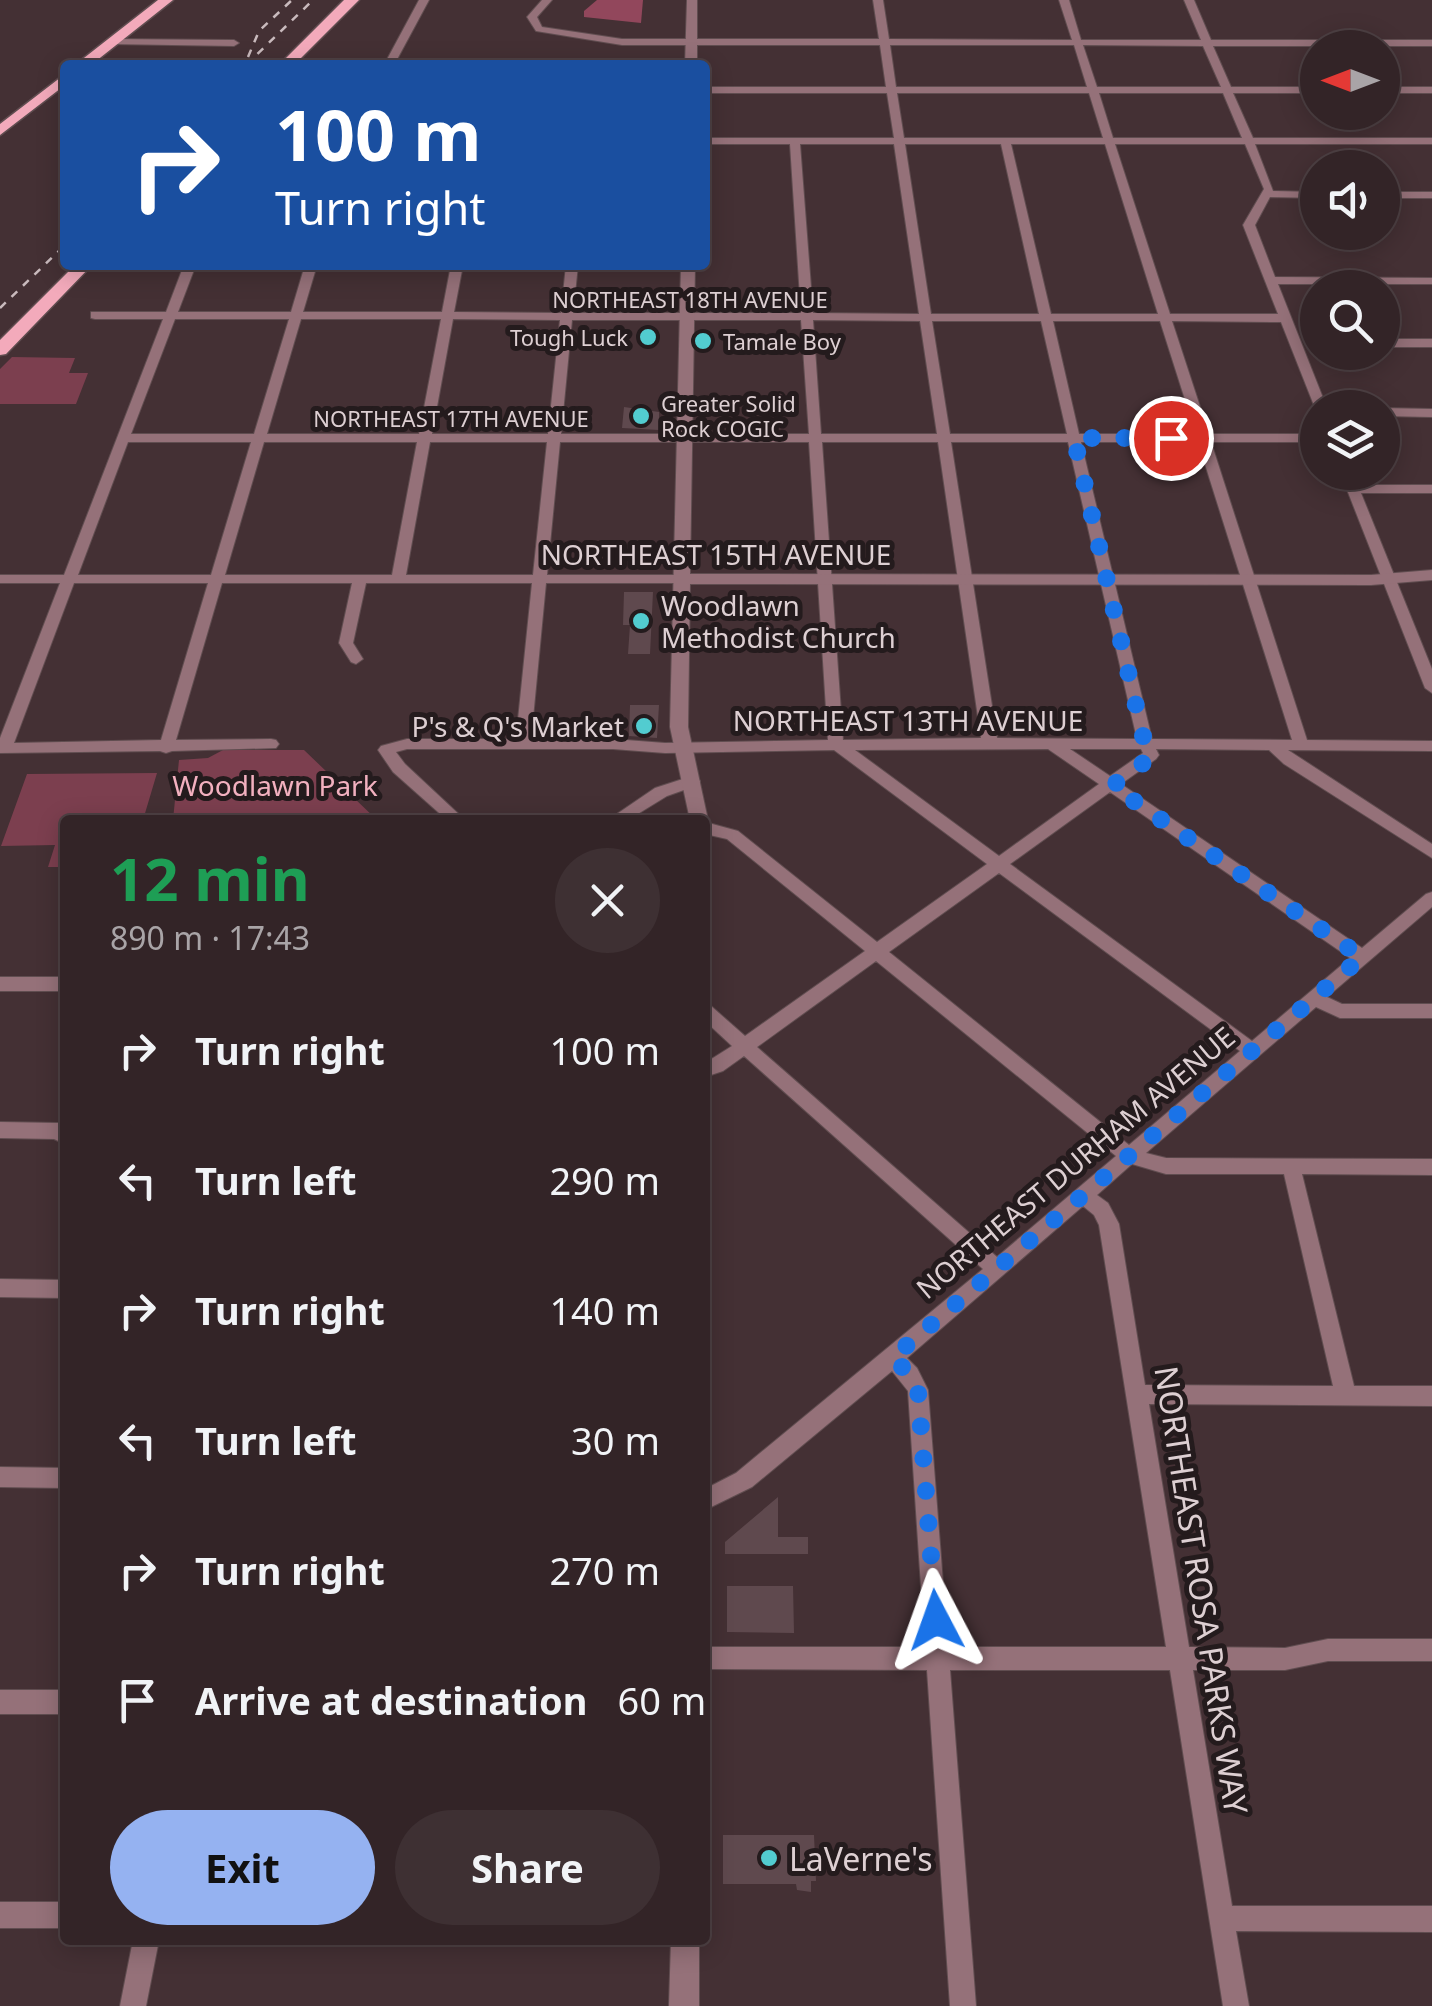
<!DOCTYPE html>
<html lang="en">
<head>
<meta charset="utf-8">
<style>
	:root { --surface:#332427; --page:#3e3033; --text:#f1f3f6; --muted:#a9a4a7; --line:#4e4144; --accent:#95b2f1 }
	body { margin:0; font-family:"Noto Sans",sans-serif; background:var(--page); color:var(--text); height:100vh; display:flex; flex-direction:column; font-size:38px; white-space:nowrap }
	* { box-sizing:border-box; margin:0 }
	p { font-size:32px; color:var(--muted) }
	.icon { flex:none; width:55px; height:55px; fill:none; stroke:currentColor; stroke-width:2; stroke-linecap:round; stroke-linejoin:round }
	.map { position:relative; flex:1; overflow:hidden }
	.side { position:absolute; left:60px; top:815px; width:650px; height:1130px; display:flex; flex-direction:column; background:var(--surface); border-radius:10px; box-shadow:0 5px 25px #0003,0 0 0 2px var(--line) }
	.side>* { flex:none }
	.banner { position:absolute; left:60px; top:60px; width:650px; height:210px; border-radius:10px; box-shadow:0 5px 25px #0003,0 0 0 2px var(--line); background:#1a4fa0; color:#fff; overflow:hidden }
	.needle { width:65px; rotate:270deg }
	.buttons { position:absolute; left:1300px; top:30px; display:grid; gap:20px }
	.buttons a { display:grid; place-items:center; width:100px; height:100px; border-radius:50%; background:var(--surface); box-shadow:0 5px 25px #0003,0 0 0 2px var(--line); font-size:50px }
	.pin { position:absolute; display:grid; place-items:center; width:85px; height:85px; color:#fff; margin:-42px; border:5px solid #fff; border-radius:50%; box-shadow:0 2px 10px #0007 }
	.me { position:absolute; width:110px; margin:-55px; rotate:356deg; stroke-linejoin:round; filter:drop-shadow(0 0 8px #0008) }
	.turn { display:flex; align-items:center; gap:35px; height:210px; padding:0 50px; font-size:45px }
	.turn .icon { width:130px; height:130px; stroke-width:2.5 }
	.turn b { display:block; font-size:70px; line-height:85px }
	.round { display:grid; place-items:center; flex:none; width:105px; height:105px; border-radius:52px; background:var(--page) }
	.head { display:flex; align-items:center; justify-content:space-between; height:170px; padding:0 50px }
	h1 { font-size:60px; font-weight:700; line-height:75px; color:#1e9e55 }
	.primary-button { display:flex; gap:20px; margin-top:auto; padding:20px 50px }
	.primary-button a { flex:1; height:115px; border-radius:60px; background:var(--accent); color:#111; font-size:40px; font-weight:700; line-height:115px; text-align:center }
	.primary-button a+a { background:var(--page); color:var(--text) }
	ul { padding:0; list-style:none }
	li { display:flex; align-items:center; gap:30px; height:130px; padding:0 50px }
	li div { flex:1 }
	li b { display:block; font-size:38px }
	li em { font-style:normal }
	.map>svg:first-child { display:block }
	.green { fill:#7c3f4f }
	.forest { fill:#92475c }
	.building { fill:#5f494e }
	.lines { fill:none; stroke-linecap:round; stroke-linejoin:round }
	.minor-casing { stroke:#604d50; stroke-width:2 }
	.tertiary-casing { stroke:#604d50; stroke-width:2 }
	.primary-casing { stroke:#604d50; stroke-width:3 }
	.minor { fill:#957179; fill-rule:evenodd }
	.tertiary { fill:#957179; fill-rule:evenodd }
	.primary { fill:#f3aabb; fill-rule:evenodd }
	.rail { stroke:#c9babd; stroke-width:2.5; stroke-dasharray:8 8; stroke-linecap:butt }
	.route { stroke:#1a73e8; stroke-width:18; stroke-dasharray:0 32.4 }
	.poi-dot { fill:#52ccd0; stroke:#241b1d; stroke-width:4 }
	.labels { text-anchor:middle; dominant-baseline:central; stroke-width:10; stroke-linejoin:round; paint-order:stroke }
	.far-street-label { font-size:22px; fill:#ddcfd2; stroke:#241b1d }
	.far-poi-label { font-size:22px; fill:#ddcfd2; stroke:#241b1d; text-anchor:start }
	.street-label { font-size:28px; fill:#ddcfd2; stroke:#241b1d }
	.poi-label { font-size:28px; fill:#ddcfd2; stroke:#241b1d; text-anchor:start }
	.park-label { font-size:28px; fill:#f2b0bf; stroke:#241b1d }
	.near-street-label { font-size:32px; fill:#ddcfd2; stroke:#241b1d }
	.near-poi-label { font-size:32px; fill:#ddcfd2; stroke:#241b1d; text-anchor:start }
</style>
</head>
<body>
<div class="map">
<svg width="1432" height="2006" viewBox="0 0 1432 2006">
	<rect width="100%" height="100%" fill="#443034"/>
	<!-- green -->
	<path class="green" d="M12,357l63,1 -6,15h19l-12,31h-76v-35z
		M223,750h81l73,70h-204l6,-60 29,-2z
		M157,773l-14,47h-78v47h-17l7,-22 -54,1 26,-72z"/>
	<!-- forest -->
	<path class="forest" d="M597,0h46l-2,23 -57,-6v-6z"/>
	<!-- building -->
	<path class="building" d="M624,407l35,5v18l-37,-2z
		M624,592h29l-3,62h-22l2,-29h-7z
		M630,705h29l-2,33 -28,-2z
		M778,1497v40h30v17h-83v-12z
		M727,1586h66l1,47 -67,-1z
		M723,1835h91l2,46h-5v11l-14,-2 -1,-6h-73z"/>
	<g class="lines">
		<!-- minor casing -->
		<g class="minor-casing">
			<path id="minor" d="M419,0h10l-35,65h-10z
				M542,0h10l-15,17 5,10 80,12h257l-6,-39h10l6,39 183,1 -13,-40h10l12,40h120l-17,-40h10l17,40h221v6h-219l18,41h87v6h-85l20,45h179v6h-177l18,47 45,1v6l-48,-1 -15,28 20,52 157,1v6h-154l49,124h-9v3l-3,-3 -34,-86 -109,-1 37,113h109v8h-107l96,298 125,1v10l-144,-1 144,94v14l-148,-94 -15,-14 -113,-1 3,6 -3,4 -35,25 241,164 64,-54 6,-2v15l-105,90 15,7h90v14h-92l-24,-11 -170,146 20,5 266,1v16l-130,-1 52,212h78v20l-283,-2 40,243 96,1 43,-9h104v22h-104l-43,9h-92l39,236h200v26l-196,-1 13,75h-26l-53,-336h-220l26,336h-26l-23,-336 -222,-1v-22h220l-17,-256 -16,-20 -140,116 -47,23v-21l31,-16 247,-204 -239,-213 -21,15 -18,6v-14l27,-17 -27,-25v-17l6,2 34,30 120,-85 -138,-112 -22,-5v-12l33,9 139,111 110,-78 -153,-114 -169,3 -52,-4h-206l-11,3 9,12 60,56h-18l-54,-48 -15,-22 3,-4 26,-7h109l16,-156h-166l-13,60 10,16 -7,5 -5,-2 -12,-19 13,-60h-130l-46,157 95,-1 5,1 3,4 -3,4 -104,3 -6,2 -6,-2 -160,2v-15l60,-155h-60v-8h64l99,-256h-68l-4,-1v-6h75l16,-42 6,-3 6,3 -16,42h113l14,-47h12l-14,47h139l9,-47h12l-9,47 107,1 5,-48h12l-5,48h228l-11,-169h-85v-6h189l-7,-45h-182v-6h181l-6,-42h-258l-86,-14 -9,-14zM890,45h184l13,42h-191zM1083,45l120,1 18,41h-124zM897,93h192l14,45h-199zM1099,93h124l19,45h-129zM800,144h94l25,170 -106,-1zM905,144h96l38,170h-108zM1011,144h94l53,170h-107zM1115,144h130l19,45 -21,36 35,89h-108zM175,319h114l-35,115h-123zM301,319h140l-22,115h-152zM453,319l107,1 -12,114h-116zM572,320h229l8,114h-248zM813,320l107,1 17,113h-116zM932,321h109l26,113h-117zM1053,321h107l36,113h-117zM128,442h123l-40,133h-133zM264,442h153l-25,133h-167zM430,442h117l-14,133h-127zM560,442h249l19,298 -163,3 -52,-4h-82l15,-156h135l7,-4 -7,-4h-134zM822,442h116l43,296 -138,2zM951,442h117l69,297 -140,-1zM1081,442h117l94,298 -140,-1zM74,583h134l-47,157 -147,3zM1048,749l51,35 -100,72 -144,-106zM1070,749h71l2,4 -33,23zM1110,792l240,166 -98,83 -242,-177zM999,873l241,178 -111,94 -240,-193zM876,961l240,195 -119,101 -240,-210zM1132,1164l34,10h118l49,212 -188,-1 -26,-161 -11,-21 -11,-8zM1083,1206l11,9 5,10 67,422h-218l-20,-257 -11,-22 -10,-10z
				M112,39l122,1 5,3 -5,3 -125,-2 -2,-2z
				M1382,87h50v6h-50z
				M1382,192h50v6h-50z
				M1382,339h50v8h-50z
				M1382,408l50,1v8l-50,-1z
				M1340,472h13l5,13h74v8h-71l71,176v24l-7,-5z
				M692,776l8,5 -2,4 -31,11 -39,24h-20l47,-32z
				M0,977h65v14h-65z
				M0,1122l58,1 7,3v18l-11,-5 -54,-1z
				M0,1279l65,1v18l-65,-1z
				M0,1467l65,1v20l-65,-1z
				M0,1690h65v24h-65z
				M0,1902h65v26h-65z
				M133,1940h26l-13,66h-26z"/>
		</g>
		<!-- tertiary casing -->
		<g class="tertiary-casing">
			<path id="tertiary" d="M687,0h10v65h-12z
				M681,265h14l-5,309 681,1 61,-5v10l-61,5 -681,-1 -2,143 20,93 -3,5v-5h-15l-20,-93z
				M671,1940h28v66h-30z"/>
		</g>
		<!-- primary casing -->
		<g class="primary-casing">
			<path id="primary" d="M158,0h15l-82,65h-16z
				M344,0h15l-65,65h-15z
				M65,74v11l-65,50v-11z
				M75,265h17l-86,89 -6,1v-15z"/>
		</g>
		<!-- minor -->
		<use href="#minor" class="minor"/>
		<!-- tertiary -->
		<use href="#tertiary" class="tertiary"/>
		<!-- primary -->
		<use href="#primary" class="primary"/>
		<!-- rail -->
		<path class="rail" d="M248,57l11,-26 33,-31
			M246,65l67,-65
			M0,308l65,-63"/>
	</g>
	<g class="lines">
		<!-- route -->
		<path class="route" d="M936,1620l-18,-230 -8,-16 -18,-16 470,-401 -250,-171 38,-28 -7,-22 -69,-298h97"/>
	</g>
	<!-- markers -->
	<g class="poi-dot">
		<circle cx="648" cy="337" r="10"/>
		<circle cx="703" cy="341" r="10"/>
		<circle cx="641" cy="416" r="10"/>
		<circle cx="641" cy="621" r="10"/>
		<circle cx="644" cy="726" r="10"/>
		<circle cx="769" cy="1858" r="10"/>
	</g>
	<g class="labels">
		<!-- far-street labels -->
		<g class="far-street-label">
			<text x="690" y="299">NORTHEAST 18TH AVENUE</text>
			<text x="451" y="418">NORTHEAST 17TH AVENUE</text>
		</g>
		<!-- far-poi labels -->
		<g class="far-poi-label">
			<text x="628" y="337" text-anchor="end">Tough Luck</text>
			<text x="723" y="341">Tamale Boy</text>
			<text x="661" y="403">Greater Solid<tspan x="661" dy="25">Rock COGIC</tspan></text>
		</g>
		<!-- street labels -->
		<g class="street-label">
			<text x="716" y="554">NORTHEAST 15TH AVENUE</text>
			<text x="908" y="720">NORTHEAST 13TH AVENUE</text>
			<text transform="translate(1075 1162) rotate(-40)">NORTHEAST DURHAM AVENUE</text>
		</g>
		<!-- poi labels -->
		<g class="poi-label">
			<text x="661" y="605">Woodlawn<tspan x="661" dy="32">Methodist Church</tspan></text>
			<text x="624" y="726" text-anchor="end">P's &amp; Q's Market</text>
		</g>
		<!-- park labels -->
		<g class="park-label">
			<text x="275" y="785">Woodlawn Park</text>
		</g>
		<!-- near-street labels -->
		<g class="near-street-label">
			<text transform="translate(1202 1590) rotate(81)">NORTHEAST ROSA PARKS WAY</text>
		</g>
		<!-- near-poi labels -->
		<g class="near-poi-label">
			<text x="789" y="1858">LaVerne's</text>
		</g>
	</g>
</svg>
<div class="buttons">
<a><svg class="needle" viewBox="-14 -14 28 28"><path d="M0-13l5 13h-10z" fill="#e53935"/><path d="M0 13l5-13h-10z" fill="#a9a4a7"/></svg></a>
<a><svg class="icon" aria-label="sound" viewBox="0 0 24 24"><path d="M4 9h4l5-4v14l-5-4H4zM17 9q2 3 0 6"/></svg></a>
<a><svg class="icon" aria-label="search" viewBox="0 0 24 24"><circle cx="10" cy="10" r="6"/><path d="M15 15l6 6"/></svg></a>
<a><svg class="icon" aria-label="layers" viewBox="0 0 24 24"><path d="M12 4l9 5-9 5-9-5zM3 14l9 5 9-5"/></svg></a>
</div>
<div class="pin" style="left:1171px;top:438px;background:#d93025"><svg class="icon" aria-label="arrive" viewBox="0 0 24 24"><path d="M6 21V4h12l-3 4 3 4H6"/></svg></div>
<svg class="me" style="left:936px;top:1620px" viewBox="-20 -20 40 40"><path d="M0-17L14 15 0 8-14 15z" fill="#1a73e8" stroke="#fff" stroke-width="4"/></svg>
<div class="banner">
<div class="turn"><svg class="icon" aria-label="right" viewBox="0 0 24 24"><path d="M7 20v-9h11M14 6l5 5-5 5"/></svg><div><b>100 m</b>Turn right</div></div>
</div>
<section class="side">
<div class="head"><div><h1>12 min</h1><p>890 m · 17:43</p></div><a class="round"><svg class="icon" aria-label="close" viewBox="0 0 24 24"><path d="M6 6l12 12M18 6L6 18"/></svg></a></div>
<ul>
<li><svg class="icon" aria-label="right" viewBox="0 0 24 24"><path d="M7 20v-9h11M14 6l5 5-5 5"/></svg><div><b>Turn right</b></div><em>100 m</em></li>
<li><svg class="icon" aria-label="left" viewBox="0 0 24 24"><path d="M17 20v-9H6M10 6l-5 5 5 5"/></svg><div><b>Turn left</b></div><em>290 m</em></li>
<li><svg class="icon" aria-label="right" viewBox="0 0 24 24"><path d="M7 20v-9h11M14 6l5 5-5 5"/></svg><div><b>Turn right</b></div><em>140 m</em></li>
<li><svg class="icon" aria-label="left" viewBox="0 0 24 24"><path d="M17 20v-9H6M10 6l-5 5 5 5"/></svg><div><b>Turn left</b></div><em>30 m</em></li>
<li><svg class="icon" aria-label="right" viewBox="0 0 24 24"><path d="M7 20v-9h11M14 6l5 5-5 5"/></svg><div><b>Turn right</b></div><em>270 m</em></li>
<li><svg class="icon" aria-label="arrive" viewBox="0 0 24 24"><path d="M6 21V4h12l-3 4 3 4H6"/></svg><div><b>Arrive at destination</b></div><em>60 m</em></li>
</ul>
<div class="primary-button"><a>Exit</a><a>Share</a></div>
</section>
</div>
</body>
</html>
